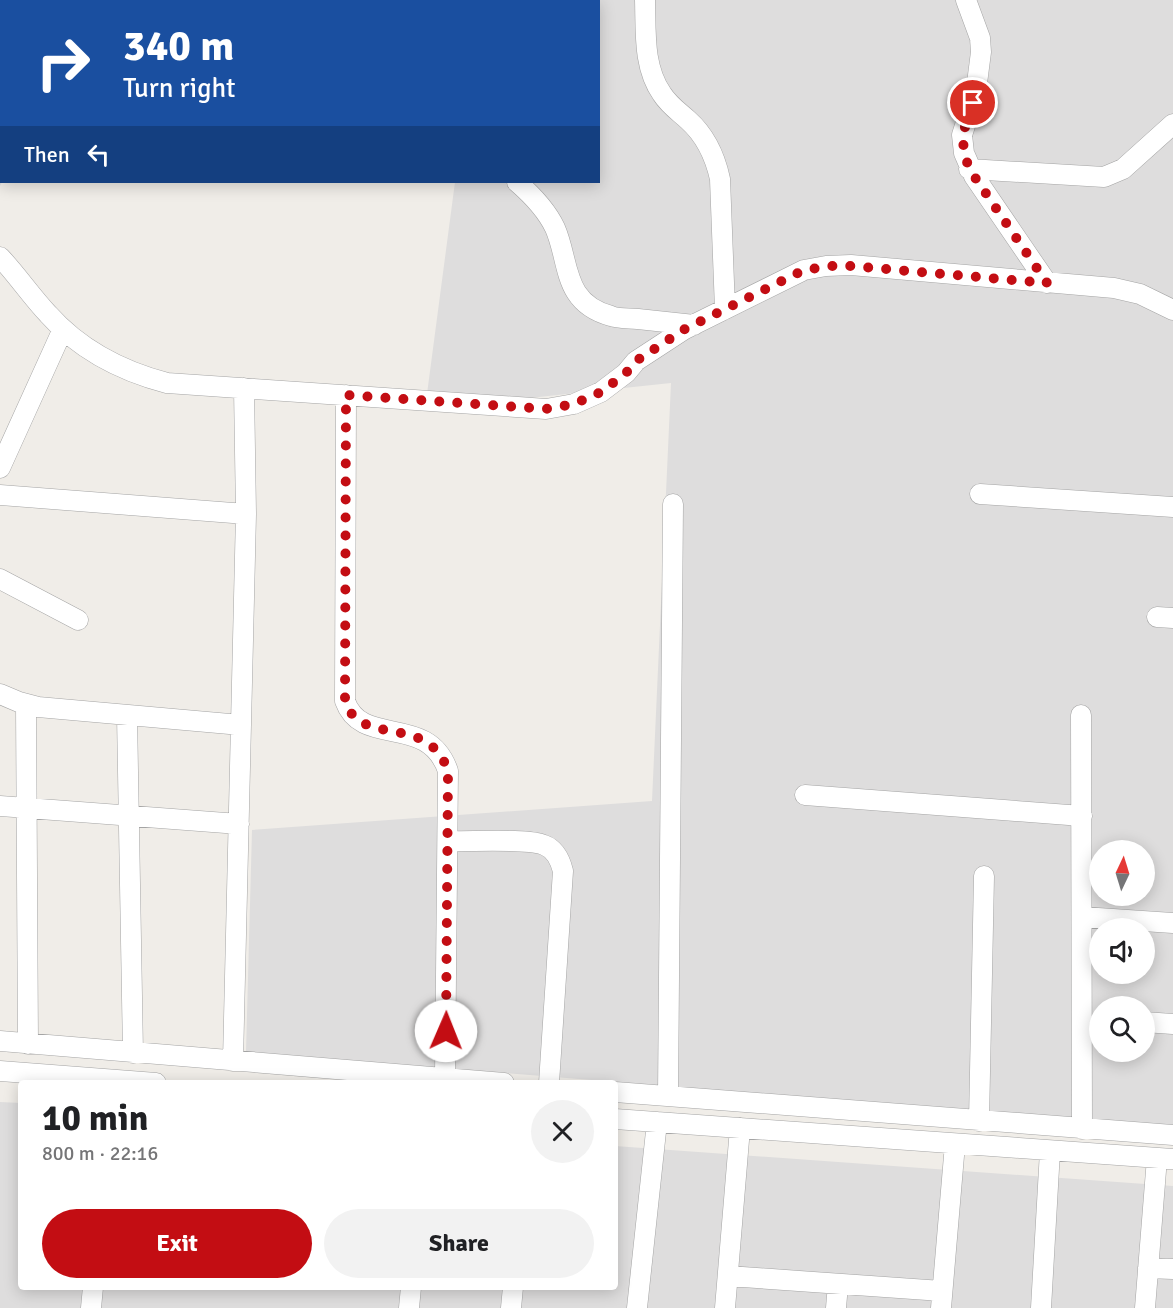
<!DOCTYPE html>
<html lang="en">
<head>
<meta charset="utf-8">
<style>
	:root { --surface:#fff; --page:#f2f2f2; --text:#202124; --muted:#757577; --accent:#c30d13 }
	body { margin:0; font-family:Signika,sans-serif; background:var(--page); color:var(--text); height:100vh; display:flex; flex-direction:column; font-size:22px; white-space:nowrap }
	* { box-sizing:border-box; margin:0 }
	p { font-size:20px; color:var(--muted) }
	.icon { flex:none; width:33px; height:33px; fill:none; stroke:currentColor; stroke-width:2; stroke-linecap:round; stroke-linejoin:round }
	.map { position:relative; flex:1; overflow:hidden }
	.drawer { position:absolute; left:18px; top:1080px; width:600px; height:210px; display:flex; flex-direction:column; background:var(--surface); border-radius:6px; box-shadow:0 3px 15px #0003 }
	.drawer>* { flex:none }
	.guide { position:absolute; left:0px; top:0px; width:600px; height:183px; box-shadow:0 3px 15px #0003; background:#1a4fa0; color:#fff; overflow:hidden }
	.needle { width:39px; rotate:4deg }
	.buttons { position:absolute; left:1089px; top:840px; display:grid; gap:12px }
	.buttons a { display:grid; place-items:center; width:66px; height:66px; border-radius:50%; background:var(--surface); box-shadow:0 3px 15px #0003; font-size:30px }
	.pin { position:absolute; display:grid; place-items:center; width:51px; height:51px; color:#fff; margin:-26px; border:3px solid #fff; border-radius:50%; box-shadow:0 2px 6px #0007 }
	.me { position:absolute; width:66px; margin:-33px; rotate:1deg; stroke-linejoin:round; filter:drop-shadow(0 0 4px #0008) }
	.turn { display:flex; align-items:center; gap:21px; height:126px; padding:0 24px; font-size:27px }
	.turn .icon { width:78px; height:78px; stroke-width:2.5 }
	.turn b { display:block; font-size:42px; line-height:51px }
	.then { display:flex; align-items:center; height:57px; padding:0 24px; background:#0003; gap:12px; font-size:22px }
	.round { display:grid; place-items:center; flex:none; width:63px; height:63px; border-radius:32px; background:var(--page) }
	.overview { display:flex; align-items:center; justify-content:space-between; height:102px; padding:0 24px }
	h1 { font-size:36px; font-weight:700; line-height:45px }
	.action { display:flex; gap:12px; margin-top:auto; padding:12px 24px }
	.action a { flex:1; height:69px; border-radius:36px; background:var(--accent); color:#fff; font-size:24px; font-weight:700; line-height:69px; text-align:center }
	.action a+a { background:var(--page); color:var(--text) }
	.map>svg:first-child { display:block }
	.residential { fill:#dedddd; fill-rule:evenodd }
	.lines { fill:none; stroke-linecap:round; stroke-linejoin:round }
	.minor-casing { stroke:#a4a4a4; stroke-width:21 }
	.minor { stroke:#fff; stroke-width:20 }
	.route { stroke:#c30d13; stroke-width:10; stroke-dasharray:0 18 }
</style>
</head>
<body>
<div class="map">
<svg width="1173" height="1308" viewBox="0 0 1173 1308">
	<rect width="100%" height="100%" fill="#f0ede8"/>
	<!-- residential -->
	<path class="residential" d="M0,0h95l-93,2v180l-2,4z
		M478,0h695v1127l-927,-75 6,-222 400,-29 19,-418 -246,26 30,-227h143v-180l-120,-1zM1100,850h44v46h-44zM1100,928h44v46h-44zM1100,1006h44v46h-44z
		M0,1102l21,1v184h594v-141l558,40v122h-1173z"/>
	<g class="lines">
		<!-- minor casing -->
		<g class="minor-casing">
			<path id="minor" d="M422,0l5,2
				M645,0c1,32 -2,67 17,94 7,11 16,17 26,26 18,16 27,36 32,59l5,130
				M966,0l14,38 1,14 -5,39 -14,44 2,18 10,23 73,107
				M73,2l1,-2
				M0,147l2,-3
				M969,169l135,8 19,-8 50,-45
				M517,182c15,13 29,27 38,46 15,34 7,75 56,88 8,3 18,2 27,3 19,2 37,4 56,6
				M0,257c17,18 31,39 48,57 32,36 73,57 119,69l379,26 28,-5 27,-12 25,-19 10,-12 49,-32 119,-59 22,-4 25,-1 263,23 26,6 33,16
				M346,395l-1,306c17,48 83,11 103,70l-3,307
				M0,468l63,-139
				M980,494l193,13
				M0,495l246,19
				M0,579l78,41
				M1157,617l16,1
				M0,694l19,8 19,5 203,18
				M26,705l2,339
				M127,715l6,338
				M1081,715l1,414
				M805,795l277,21
				M0,806l239,18
				M448,841c20,1 80,-3 96,4 11,4 16,14 19,26l-14,212
				M1083,917l90,6
				M1144,1022l29,2
				M0,1041l504,42
				M233,1061l13,-547 -2,-126
				M0,1071l156,12
				M615,1092l558,43
				M668,1096l5,-592
				M615,1119l558,40
				M979,1121l5,-245
				M1148,1268l25,1
				M728,1276l214,15
				M91,1308l2,-21
				M409,1308l2,-21
				M511,1308l2,-21
				M637,1308l20,-186
				M725,1308l15,-180
				M836,1308l2,-24
				M941,1308l14,-164
				M1041,1308l9,-157
				M1145,1308l12,-150"/>
		</g>
		<!-- minor -->
		<use href="#minor" class="minor"/>
	</g>
	<g class="lines">
		<!-- route -->
		<path class="route" d="M446,1031l2,-260c-20,-59 -85,-22 -103,-69l1,-307 200,14 28,-5 27,-12 25,-19 10,-12 49,-32 119,-59 35,-5 208,18 -73,-107c-16,-25 -12,-47 -1,-73"/>
	</g>
</svg>
<div class="buttons">
<a><svg class="needle" viewBox="-14 -14 28 28"><path d="M0-13l5 13h-10z" fill="#e53935"/><path d="M0 13l5-13h-10z" fill="#757577"/></svg></a>
<a><svg class="icon" aria-label="sound" viewBox="0 0 24 24"><path d="M4 9h4l5-4v14l-5-4H4zM17 9q2 3 0 6"/></svg></a>
<a><svg class="icon" aria-label="search" viewBox="0 0 24 24"><circle cx="10" cy="10" r="6"/><path d="M15 15l6 6"/></svg></a>
</div>
<div class="pin" style="left:973px;top:103px;background:#d93025"><svg class="icon" aria-label="arrive" viewBox="0 0 24 24"><path d="M6 21V4h12l-3 4 3 4H6"/></svg></div>
<svg class="me" style="left:446px;top:1031px" viewBox="-20 -20 40 40"><circle r="19" fill="#fff"/><path d="M0-13L10 11 0 6-10 11z" fill="#c30d13"/></svg>
<div class="guide">
<div class="turn"><svg class="icon" aria-label="right" viewBox="0 0 24 24"><path d="M7 20v-9h11M14 6l5 5-5 5"/></svg><div><b>340 m</b>Turn right</div></div>
<div class="then">Then<svg class="icon" aria-label="left" viewBox="0 0 24 24"><path d="M17 20v-9H6M10 6l-5 5 5 5"/></svg></div>
</div>
<section class="drawer">
<div class="overview"><div><h1>10 min</h1><p>800 m · 22:16</p></div><a class="round"><svg class="icon" aria-label="close" viewBox="0 0 24 24"><path d="M6 6l12 12M18 6L6 18"/></svg></a></div>
<div class="action"><a>Exit</a><a>Share</a></div>
</section>
</div>
</body>
</html>
